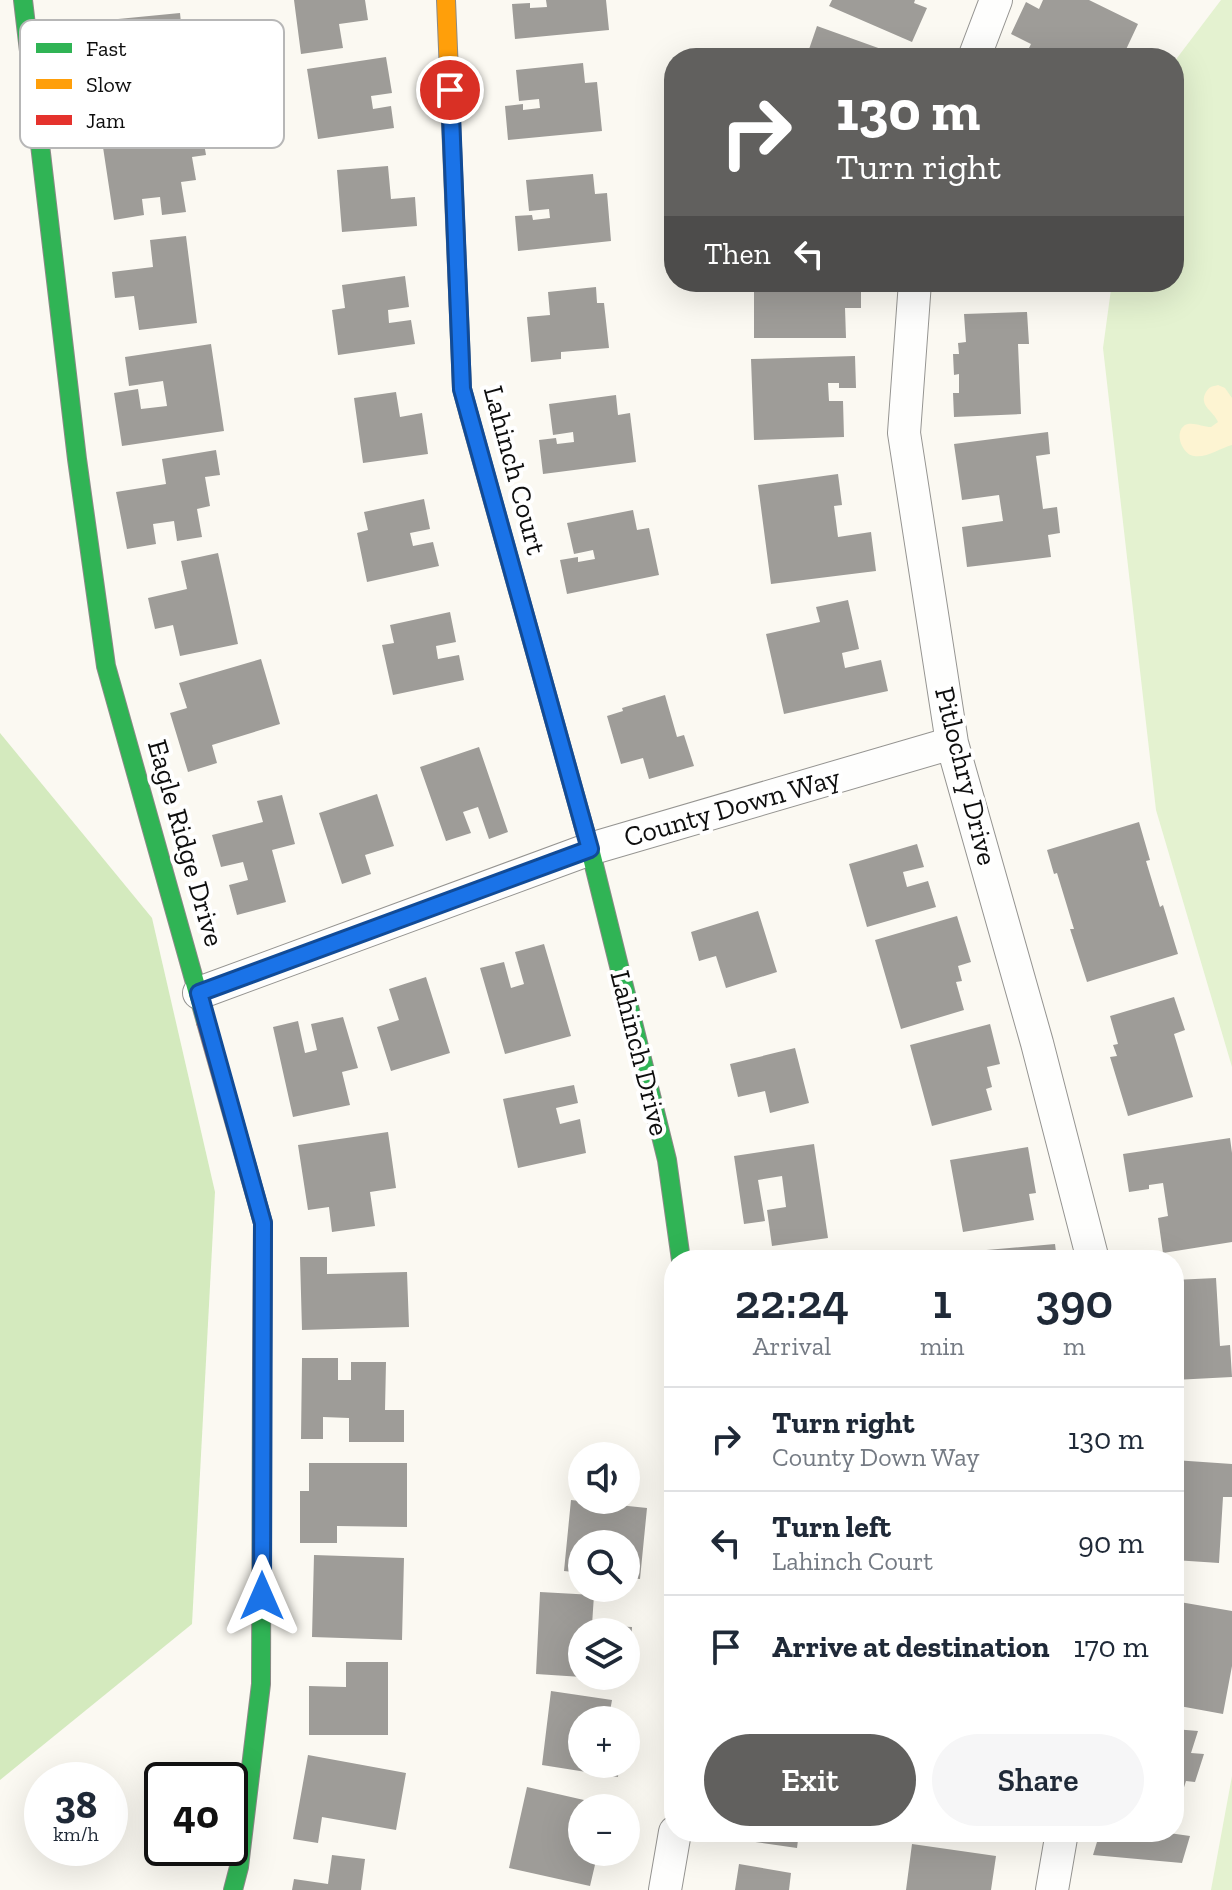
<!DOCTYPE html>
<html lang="en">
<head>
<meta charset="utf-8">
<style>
	:root { --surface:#fff; --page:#f6f6f7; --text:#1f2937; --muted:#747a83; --line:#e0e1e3; --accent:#61605e }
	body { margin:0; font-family:"Zilla Slab",serif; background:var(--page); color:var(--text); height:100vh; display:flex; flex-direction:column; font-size:30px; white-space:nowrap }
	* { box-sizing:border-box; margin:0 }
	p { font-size:26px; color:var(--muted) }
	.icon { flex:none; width:44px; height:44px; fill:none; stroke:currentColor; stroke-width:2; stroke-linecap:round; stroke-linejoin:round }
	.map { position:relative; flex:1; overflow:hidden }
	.details { position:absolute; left:664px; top:1250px; width:520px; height:592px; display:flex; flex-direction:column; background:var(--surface); border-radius:32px; box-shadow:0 8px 32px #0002 }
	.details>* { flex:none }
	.hud { position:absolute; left:664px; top:48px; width:520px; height:244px; border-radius:32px; box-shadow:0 8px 32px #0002; background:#61605e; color:#fff; overflow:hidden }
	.buttons { position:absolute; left:568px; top:1442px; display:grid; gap:16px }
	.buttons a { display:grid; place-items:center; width:72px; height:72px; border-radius:50%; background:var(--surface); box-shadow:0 8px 32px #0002; font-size:40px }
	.speed { position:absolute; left:24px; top:1762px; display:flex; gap:16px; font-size:40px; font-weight:700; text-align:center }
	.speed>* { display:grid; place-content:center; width:104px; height:104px; border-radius:50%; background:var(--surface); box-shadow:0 8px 32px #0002; line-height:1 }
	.speed small { font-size:20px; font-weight:400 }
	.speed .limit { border:4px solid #111; border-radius:12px; background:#fff; color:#111 }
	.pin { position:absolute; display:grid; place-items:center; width:68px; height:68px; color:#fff; margin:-34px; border:4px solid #fff; border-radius:50%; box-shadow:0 2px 8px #0007 }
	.me { position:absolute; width:88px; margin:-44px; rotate:0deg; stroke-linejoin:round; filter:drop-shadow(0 0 6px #0008) }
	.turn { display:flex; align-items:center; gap:28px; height:168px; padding:0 40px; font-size:36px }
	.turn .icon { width:104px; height:104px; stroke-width:2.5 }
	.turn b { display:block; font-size:56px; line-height:68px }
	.then { display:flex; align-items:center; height:76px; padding:0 40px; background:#0003; gap:16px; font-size:30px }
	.eta { display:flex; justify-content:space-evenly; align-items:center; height:136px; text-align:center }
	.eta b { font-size:48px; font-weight:600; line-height:56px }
	.action { display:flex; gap:16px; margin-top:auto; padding:16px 40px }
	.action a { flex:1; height:92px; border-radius:48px; background:var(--accent); color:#fff; font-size:32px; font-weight:600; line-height:92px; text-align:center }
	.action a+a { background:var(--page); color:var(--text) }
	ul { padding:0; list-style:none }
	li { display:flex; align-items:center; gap:24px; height:104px; padding:0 40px; border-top:2px solid var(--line) }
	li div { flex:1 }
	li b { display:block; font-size:30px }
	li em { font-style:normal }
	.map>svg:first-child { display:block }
	.green { fill:#e4f2d0 }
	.forest { fill:#d4eabe }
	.sand { fill:#fdf4d2 }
	.building { fill:#9e9c98 }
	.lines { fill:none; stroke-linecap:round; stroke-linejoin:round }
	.street-casing { stroke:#959491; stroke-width:34 }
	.fast-casing { stroke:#8b8a87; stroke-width:20 }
	.slow-casing { stroke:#8b8a87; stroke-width:20 }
	.jam-casing { stroke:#8b8a87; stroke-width:20 }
	.street { stroke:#fefefd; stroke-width:32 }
	.fast { stroke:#30b455; stroke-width:18 }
	.slow { stroke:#ff9f0a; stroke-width:18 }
	.jam { stroke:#e5322d; stroke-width:18 }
	.route-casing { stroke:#114b97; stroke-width:20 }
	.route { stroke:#1a73e8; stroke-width:14 }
	.labels { text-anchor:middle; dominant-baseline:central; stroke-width:8; stroke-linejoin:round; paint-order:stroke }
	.street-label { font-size:28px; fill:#0e0e0e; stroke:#fff }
	.key { fill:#fff; stroke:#b7b7b7; stroke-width:2 }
	.key-label { font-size:22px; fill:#0e0e0e }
</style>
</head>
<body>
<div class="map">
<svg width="1232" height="1890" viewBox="0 0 1232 1890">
	<rect width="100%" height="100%" fill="#fbf9f2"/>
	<!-- green -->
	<path class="green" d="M1221,0h11v1067l-76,-257 -53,-462 9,-66h62v-220z
		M1232,1776v114h-21z"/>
	<!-- forest -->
	<path class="forest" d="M0,733l152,185 63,274 -23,432 -192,156z"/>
	<!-- sand -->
	<path class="sand" d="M1218,385l7,3 7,10v47c-12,3 -25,13 -38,11 -11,-1 -21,-23 -9,-31 7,-4 18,2 26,2l7,-5c-4,-11 -20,-16 -12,-30 4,-6 5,-5 12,-7z"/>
	<!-- building -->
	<path class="building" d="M294,0h71l3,20 -29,4 4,24 -42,6z
		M546,0h60l3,30 -94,9 -3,-35 18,-1v5l17,-1z
		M832,0h83l-1,3 13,5 -15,34 -83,-36z
		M1043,0h46l49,24 -16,34h-98l7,-14 -20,-10 15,-32 13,7z
		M180,13l7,68 -71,8 2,17 -22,3 -9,-87z
		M817,26l78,28 -2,4h-87z
		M386,57l6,36 -21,3 2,13 18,-3 3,22 -76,11 -11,-70z
		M583,63l2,20 12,-1 5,49 -94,9 -3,-34 18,-2v6l17,-2 -1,-9 -20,2 -3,-31z
		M200,120l6,35 -14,2 4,23 -15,2 5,30 -24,3 -2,-18 -18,2 2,16 -30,5 -13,-86z
		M388,166l3,33 24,-2 2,29 -75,6 -5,-62z
		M593,174l2,20 12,-1 4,48 -93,10 -3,-35 17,-1 1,5 17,-2 -1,-9 -20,2 -3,-31z
		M186,236l11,87 -58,7 -5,-34 -19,2 -3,-26 41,-5 -3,-27z
		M405,276l4,31 -21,3 1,13 22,-3 4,24 -77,11 -6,-45 13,-2 -3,-23z
		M754,282h107v26h-16l1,30h-92z
		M596,287l1,16h7l5,45 -48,4v7l-30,3 -4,-45 23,-2 -2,-23z
		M1027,312l2,32h-11l3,70 -67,3 -1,-24h6v-19l-5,1 -1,-21h6l-1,-11 8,-1 -2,-28z
		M211,344l13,87 -102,15 -8,-53 24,-4 3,20 26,-3 -4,-25 -34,5 -4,-29z
		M855,356l1,32h-17v-5h-11l1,18h14l1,36 -90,3 -3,-81z
		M396,392l4,25 22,-4 6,41 -65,9 -9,-65z
		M616,395l2,20 12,-2 6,49 -93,12 -4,-34 17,-2 1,6 17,-2 -1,-10 -20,3 -4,-31z
		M1048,432l2,22 -14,2 7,53 14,-2 3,26 -12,2 3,22 -84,10 -5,-40 41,-6 -4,-26 -37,5 -8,-56z
		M216,450l4,25 -15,2 5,29 -13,3 5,28 -25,4 -3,-20 -21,3 3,20 -29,5 -11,-57 50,-8 -4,-25z
		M838,474l4,31 -8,1 4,31 33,-5 5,39 -105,13 -13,-99z
		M424,499l6,30 -20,4 3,13 20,-4 6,24 -72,16 -10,-49 11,-3 -4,-18z
		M633,510l4,20 12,-2 10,47 -92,19 -7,-34 18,-3v5l17,-3 -2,-9 -19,4 -7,-31z
		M218,553l20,91 -58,12 -7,-31 -18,4 -7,-31 39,-9 -6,-28z
		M848,600l11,49 -17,4 3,15 36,-8 7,31 -104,23 -18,-80 54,-12 -4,-15z
		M450,612l6,30 -20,4 2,13 21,-4 5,25 -71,15 -11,-50 12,-2 -4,-18z
		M261,659l19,65 -68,21 5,18 -29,9 -18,-59 17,-5 -8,-25z
		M665,695l12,42 7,-2 10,31 -45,13 -6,-21 -22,6 -14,-48 16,-5 -1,-3z
		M479,747l29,85 -19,7 -11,-32 -15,5 8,21 -25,8 -26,-74z
		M377,794l17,52 -29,9 6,19 -29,10 -23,-71z
		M282,795l13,49 -23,6 14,52 -49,13 -8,-30 19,-5 -5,-18 -22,5 -9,-32 51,-13 -6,-21z
		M1139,822l11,38 -4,1 14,46 3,-2 15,49 -91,28 -17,-53h4l-17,-56 -3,1 -7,-24z
		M917,844l7,23 -21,5 4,15 21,-6 8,26 -69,20 -18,-63z
		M758,911l19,61 -51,16 -10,-32 -17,5 -8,-29z
		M957,916l14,46 -13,4 4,15 -6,1 8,28 -63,19 -26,-89z
		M544,944l27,92 -66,18 -25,-86 24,-6 7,26 13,-4 -9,-32z
		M426,977l24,76 -59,18 -14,-44 22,-7 -10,-31z
		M1174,997l11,33 -11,4 19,63 -65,19 -18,-59 7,-1 -4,-11 5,-1 -8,-28z
		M343,1017l15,51 -16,4 8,33 -57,12 -20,-90 25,-6 7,32 12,-3 -6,-26z
		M990,1024l10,40 -13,3 5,20 -6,2 6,21 -60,16 -22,-81z
		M795,1048l14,55 -39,10 -5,-22 -27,6 -8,-33z
		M574,1085l4,18 -22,5 4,16 20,-5 6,34 -68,15 -15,-69z
		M388,1132l8,56 -26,4 5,34 -43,6 -3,-25 -21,3 -10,-65z
		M1230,1138l2,15v89l-69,11 -5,-35 10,-2 -5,-33 -14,2v4l-20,3 -6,-38z
		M814,1144l14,94 -56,8 -5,-36 19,-3 -4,-31 -24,4 7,41 -21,3 -10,-68z
		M1028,1147l8,46 -7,1 5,26 -71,12 -13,-72z
		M1055,1244l2,16h-81l-1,-9z
		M300,1257h27v17l80,-2 2,55 -107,3z
		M1216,1278l4,68 10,-1 2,32 -58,3v-100z
		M302,1358h36v22h13v-18h35l-1,48h19v32h-55v-24l-26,-1v22h-22z
		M1174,1460l58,4v33h-9l-4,66 -45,-3z
		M309,1463h98v64l-70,-1v17h-37v-52h9z
		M571,1500l76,8 -7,71 -14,-1v-34h-44v29l-18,-2z
		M314,1555l90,3 -2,82 -90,-3z
		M540,1592l54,3 -2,30 40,2 -3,53 -21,-2 1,-2h17v-44h-44v45l-46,-3z
		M1174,1601l58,10v55l-9,48 -49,-9z
		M346,1662h42v73h-79v-49l37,1z
		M551,1691l61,9 -3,17 10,1v2h-37v44h37l-1,13 -76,-12z
		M1174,1729l24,2 -7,22 13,1 -9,28 -9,-1 -11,35z
		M308,1755l98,18 -10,57 -74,-13 -4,26 -25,-4z
		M527,1787l57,13 -4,20 2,1v31h16l-8,34 -81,-18z
		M722,1832h77l-2,16 -76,-11z
		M943,1832h57l-2,10 -55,-8z
		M1100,1832h69v1l21,3 -8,27 -89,-8z
		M912,1844l84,12 -5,34h-85z
		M332,1855l33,4 -4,31h-69l2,-11 34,5z
		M739,1864l52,9 -2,17h-54z"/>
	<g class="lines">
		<!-- street casing -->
		<g class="street-casing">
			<path id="street" d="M974,58l22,-58
				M915,282l-11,151 48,310 85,300 56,217
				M199,993l391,-144 362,-106
				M665,1890l10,-58
				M1052,1890l10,-58"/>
		</g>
		<!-- fast casing -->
		<g class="fast-casing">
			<path id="fast" d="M23,0l54,459 29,207 100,356
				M469,415l121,434 77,311 14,100
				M233,1890l6,-23 22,-183 1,-319"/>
		</g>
		<!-- slow casing -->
		<g class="slow-casing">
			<path id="slow" d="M446,0l16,389 7,26"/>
		</g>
		<!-- jam casing -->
		<g class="jam-casing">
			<path id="jam" d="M206,1022l57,201 -1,142"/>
		</g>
		<!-- street -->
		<use href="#street" class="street"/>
		<!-- fast -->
		<use href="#fast" class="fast"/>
		<!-- slow -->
		<use href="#slow" class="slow"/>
		<!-- jam -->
		<use href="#jam" class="jam"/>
	</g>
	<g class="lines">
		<!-- route casing -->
		<g class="route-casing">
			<path id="route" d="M262,1596l1,-373 -64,-230 391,-144 -128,-460 -12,-299"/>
		</g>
		<!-- route -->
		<use href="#route" class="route"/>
	</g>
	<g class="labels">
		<!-- street labels -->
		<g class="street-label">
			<text transform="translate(515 470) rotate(75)">Lahinch Court</text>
			<text transform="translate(966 776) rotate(76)">Pitlochry Drive</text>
			<text transform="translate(732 807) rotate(-16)">County Down Way</text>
			<text transform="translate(186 843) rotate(74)">Eagle Ridge Drive</text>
			<text transform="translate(640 1053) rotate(76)">Lahinch Drive</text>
		</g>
	</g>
	<!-- legend -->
	<rect x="20" y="20" width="264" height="128" rx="12" class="key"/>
	<rect x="36" y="43" width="36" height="10" fill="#30b455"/>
	<rect x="36" y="79" width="36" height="10" fill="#ff9f0a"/>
	<rect x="36" y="115" width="36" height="10" fill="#e5322d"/>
	<g class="key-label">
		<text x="86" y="56">Fast</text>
		<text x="86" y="92">Slow</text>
		<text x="86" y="128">Jam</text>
	</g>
</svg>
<div class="buttons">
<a><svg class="icon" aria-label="sound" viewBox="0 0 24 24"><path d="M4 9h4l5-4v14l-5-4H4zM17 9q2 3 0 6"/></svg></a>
<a><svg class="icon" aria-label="search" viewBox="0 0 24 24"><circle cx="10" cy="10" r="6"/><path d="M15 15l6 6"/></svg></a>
<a><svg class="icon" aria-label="layers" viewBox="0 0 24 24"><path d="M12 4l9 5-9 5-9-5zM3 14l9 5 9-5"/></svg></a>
<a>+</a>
<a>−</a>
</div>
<div class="speed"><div>38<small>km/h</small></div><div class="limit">40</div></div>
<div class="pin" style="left:450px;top:90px;background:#d93025"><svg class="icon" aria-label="arrive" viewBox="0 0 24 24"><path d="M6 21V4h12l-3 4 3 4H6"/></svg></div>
<svg class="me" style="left:262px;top:1596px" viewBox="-20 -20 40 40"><path d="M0-17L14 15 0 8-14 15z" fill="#1a73e8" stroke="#fff" stroke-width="4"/></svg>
<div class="hud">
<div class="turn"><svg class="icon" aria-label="right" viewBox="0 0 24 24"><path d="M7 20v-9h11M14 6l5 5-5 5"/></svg><div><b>130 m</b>Turn right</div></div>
<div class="then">Then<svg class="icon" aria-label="left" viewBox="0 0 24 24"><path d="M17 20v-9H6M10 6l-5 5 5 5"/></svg></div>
</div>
<section class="details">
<div class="eta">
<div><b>22:24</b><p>Arrival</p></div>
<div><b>1</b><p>min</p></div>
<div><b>390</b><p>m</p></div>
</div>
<ul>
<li><svg class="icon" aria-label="right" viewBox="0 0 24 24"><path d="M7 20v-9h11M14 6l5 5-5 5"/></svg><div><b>Turn right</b><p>County Down Way</p></div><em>130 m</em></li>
<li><svg class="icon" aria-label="left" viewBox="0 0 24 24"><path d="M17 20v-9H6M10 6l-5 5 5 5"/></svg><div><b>Turn left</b><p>Lahinch Court</p></div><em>90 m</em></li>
<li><svg class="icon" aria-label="arrive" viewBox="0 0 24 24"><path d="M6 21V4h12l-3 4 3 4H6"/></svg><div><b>Arrive at destination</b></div><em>170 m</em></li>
</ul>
<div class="action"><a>Exit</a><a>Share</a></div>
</section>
</div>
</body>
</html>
